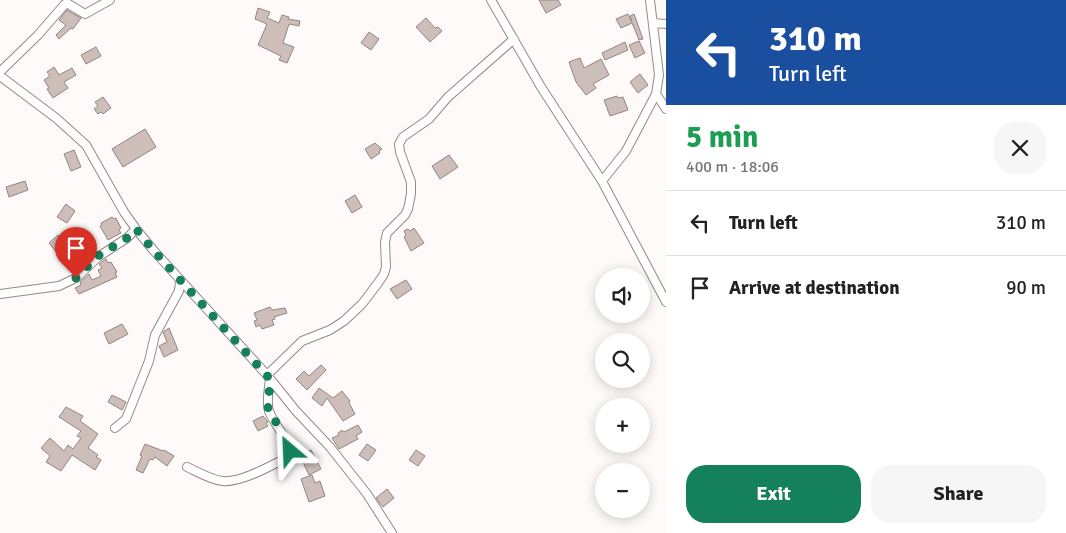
<!DOCTYPE html>
<html lang="en">
<head>
<meta charset="utf-8">
<style>
	:root { --surface:#fff; --page:#f6f6f6; --text:#222; --muted:#767676; --line:#e0e0e0; --accent:#15805c }
	body { margin:0; font-family:Signika,sans-serif; background:var(--page); color:var(--text); height:100vh; display:flex; flex-direction:column; font-size:19px; white-space:nowrap }
	* { box-sizing:border-box; margin:0 }
	p { font-size:16px; color:var(--muted) }
	.icon { flex:none; width:28px; height:28px; fill:none; stroke:currentColor; stroke-width:2; stroke-linecap:round; stroke-linejoin:round }
	.map { position:relative; flex:1; overflow:hidden }
	.details { display:flex; flex-direction:column; background:var(--surface); width:400px }
	.details>* { flex:none }
	.top-card { background:#1a4fa0; color:#fff; overflow:hidden }
	.controls { position:absolute; left:595px; top:268px; display:grid; gap:10px }
	.controls a { display:grid; place-items:center; width:55px; height:55px; border-radius:50%; background:var(--surface); box-shadow:0 2px 12px #0003; font-size:25px }
	.pin { position:absolute; display:grid; place-items:center; width:42px; height:42px; color:#fff; margin:-51px -21px; border-radius:50% 50% 50% 0; rotate:-45deg; box-shadow:0 0 5px #0007 }
	.pin .icon { rotate:45deg }
	.me { position:absolute; width:55px; margin:-28px; rotate:334deg; stroke-linejoin:round; filter:drop-shadow(0 0 4px #0008) }
	.turn { display:flex; align-items:center; gap:18px; height:105px; padding:0 20px; font-size:22px }
	.turn .icon { width:65px; height:65px; stroke-width:2.5 }
	.turn b { display:block; font-size:35px; line-height:42px }
	.round { display:grid; place-items:center; flex:none; width:52px; height:52px; border-radius:20px; background:var(--page) }
	.head { display:flex; align-items:center; justify-content:space-between; height:85px; padding:0 20px }
	h1 { font-size:30px; font-weight:700; line-height:38px; color:#1e9e55 }
	.button { display:flex; gap:10px; margin-top:auto; padding:10px 20px }
	.button a { flex:1; height:58px; border-radius:20px; background:var(--accent); color:#fff; font-size:20px; font-weight:700; line-height:58px; text-align:center }
	.button a+a { background:var(--page); color:var(--text) }
	ul { padding:0; list-style:none }
	li { display:flex; align-items:center; gap:15px; height:65px; padding:0 20px; border-top:1px solid var(--line) }
	li div { flex:1 }
	li b { display:block; font-size:19px }
	li em { font-style:normal }
	main { display:flex; flex:1; min-height:0 }
	.map>svg:first-child { display:block }
	.building { fill:#cdbeb9; stroke:#938581 }
	.lines { fill:none; stroke-linecap:round; stroke-linejoin:round }
	.minor-casing { stroke:#968884; stroke-width:10 }
	.minor { stroke:#fff; stroke-width:8 }
	.route { stroke:#15805c; stroke-width:9; stroke-dasharray:0 16.2 }
</style>
</head>
<body>
<main>
<div class="map">
<svg width="666" height="533" viewBox="0 0 666 533">
	<rect width="100%" height="100%" fill="#fdfaf9"/>
	<!-- building -->
	<path class="building" d="M539,0h19l3,5 -15,8z
		M258,8l12,4 -3,6 12,5 3,-8 7,2 -1,2 12,2 -1,5 -10,-2 -6,19 11,4 -7,16 -8,-3 2,-4 -23,-11 9,-21 -12,-5z
		M67,10l14,8 -8,11 -2,-1 -12,11 -3,-4 10,-10 -7,-5z
		M628,14l4,8 -2,-6 4,-2 9,25 -4,1 -7,-17 -11,5 -5,-9z
		M426,18l9,10 3,-1 4,4 -12,11 -14,-15z
		M369,32l10,7 -8,11 -10,-7z
		M639,41l6,12 -10,5 -6,-13z
		M625,42l3,8 -23,10 -3,-7z
		M96,47l5,9 -15,8 -5,-9z
		M580,58l4,10 17,-9 8,16 -16,9 3,4 -10,7 -10,-13 -7,-20z
		M54,67l5,8 13,-7 4,7 -12,7 4,6 -15,10 -6,-9 2,-1 -5,-8 6,-4 -3,-4z
		M640,74l8,11 -10,8 -8,-11z
		M617,96l1,2 5,-1 5,13 -18,6 -6,-16z
		M103,97l8,11 -8,6 -2,-2 -3,2 -4,-5 4,-3 -3,-4z
		M145,129l11,18 -33,20 -11,-18z
		M375,143l7,6 -3,2 1,2 -9,6 -6,-10z
		M74,150l7,17 -10,4 -7,-17z
		M449,155l9,12 -18,12 -8,-13z
		M25,181l3,9 -19,7 -3,-10z
		M355,195l7,12 -10,6 -7,-12z
		M66,204l9,7 -8,12 -10,-6z
		M112,217l2,2 2,-1 5,10 -2,2 2,3 -13,7 -8,-14 2,-1 -1,-2z
		M414,228l10,15 -13,8 -7,-14 2,-2 -2,-4 4,-2 2,2z
		M58,235l13,15 7,-2 4,9 -19,6 -2,-5 -12,-15z
		M106,259l2,4 3,-1 6,10 -2,1 2,4 -38,17 -4,-6 6,-3 -1,-3 9,-8 3,6 9,-4 -3,-6 4,-2 -3,-4z
		M406,280l6,9 -15,10 -7,-10z
		M270,307l2,3 13,-2 2,5 -13,4 1,2 -3,1 2,5 -12,4 -2,-4 -4,2 -2,-6 3,-1 -3,-7z
		M122,324l6,10 -19,10 -5,-11z
		M169,328l9,22 -14,7 -5,-11 8,-4 -4,-10z
		M321,365l5,5 -19,20 -11,-11 8,-8 5,5z
		M319,388l14,10 9,-7 8,10 -1,2 6,11 -12,7 -16,-23 -5,8 -10,-8z
		M112,395l14,7 -4,8 -14,-8z
		M66,407l17,9 -3,5 18,13 -10,14 10,7 -2,2 5,3 -6,10 -23,-15 -11,16 -15,-9 4,-6 -9,-8 9,-10 14,13 4,-6 5,4 8,-11 -4,-2 4,-5 -22,-14z
		M263,416l5,6 -2,1 2,3 -10,5 -5,-10z
		M358,425l4,7 -6,4 2,3 -19,10 -7,-11 7,-3 -1,-2 4,-3 2,2z
		M145,444l18,7 1,-1 10,6 -7,10 -12,-9 -2,3 -3,-1 -7,14 -7,-3 6,-14 -2,-1z
		M367,444l9,6 -8,11 -9,-6z
		M311,450l10,19 -12,6 -9,-19z
		M416,450l9,6 -7,10 -9,-6z
		M312,475l3,8 5,-2 5,15 -16,6 -8,-23z
		M387,489l7,9 -11,9 -7,-9z"/>
	<g class="lines">
		<!-- minor casing -->
		<g class="minor-casing">
			<path id="minor" d="M491,0l50,87 61,94 64,121
				M653,23l13,1
				M0,72l38,-37 27,-31 2,-1 18,11 25,-14
				M0,76l56,42 30,27 38,67 12,17 18,22 113,124 29,36 34,36 37,47 25,39
				M656,94l10,15
				M602,181l24,-30 30,-57 3,-19 -9,-75
				M0,294l59,-8 17,-8 22,-21 29,-19 9,-9
				M267,375l35,-34 28,-11 14,-9 18,-17 16,-21 6,-9 2,-7 -1,-25 2,-9 18,-18 3,-6 3,-15v-12l-11,-30 -1,-8 4,-7 26,-18 19,-22 66,-58
				M115,428l11,-9 23,-58 6,-26 24,-44 1,-10
				M187,467c11,5 24,13 36,14 18,2 49,-16 65,-24 6,-13 -15,-33 -19,-46 -3,-10 0,-22 1,-32"/>
		</g>
		<!-- minor -->
		<use href="#minor" class="minor"/>
	</g>
	<g class="lines">
		<!-- route -->
		<path class="route" d="M76,278l22,-22 29,-18 9,-9 18,22 116,128 -2,29 19,34 3,9"/>
	</g>
</svg>
<div class="controls">
<a><svg class="icon" aria-label="sound" viewBox="0 0 24 24"><path d="M4 9h4l5-4v14l-5-4H4zM17 9q2 3 0 6"/></svg></a>
<a><svg class="icon" aria-label="search" viewBox="0 0 24 24"><circle cx="10" cy="10" r="6"/><path d="M15 15l6 6"/></svg></a>
<a>+</a>
<a>−</a>
</div>
<div class="pin" style="left:76px;top:278px;background:#d93025"><svg class="icon" aria-label="arrive" viewBox="0 0 24 24"><path d="M6 21V4h12l-3 4 3 4H6"/></svg></div>
<svg class="me" style="left:290px;top:451px" viewBox="-20 -20 40 40"><path d="M0-17L14 15 0 8-14 15z" fill="#15805c" stroke="#fff" stroke-width="4"/></svg>
</div>
<section class="details">
<div class="top-card">
<div class="turn"><svg class="icon" aria-label="left" viewBox="0 0 24 24"><path d="M17 20v-9H6M10 6l-5 5 5 5"/></svg><div><b>310 m</b>Turn left</div></div>
</div>
<div class="head"><div><h1>5 min</h1><p>400 m · 18:06</p></div><a class="round"><svg class="icon" aria-label="close" viewBox="0 0 24 24"><path d="M6 6l12 12M18 6L6 18"/></svg></a></div>
<ul>
<li><svg class="icon" aria-label="left" viewBox="0 0 24 24"><path d="M17 20v-9H6M10 6l-5 5 5 5"/></svg><div><b>Turn left</b></div><em>310 m</em></li>
<li><svg class="icon" aria-label="arrive" viewBox="0 0 24 24"><path d="M6 21V4h12l-3 4 3 4H6"/></svg><div><b>Arrive at destination</b></div><em>90 m</em></li>
</ul>
<div class="button"><a>Exit</a><a>Share</a></div>
</section>
</main>
</body>
</html>
